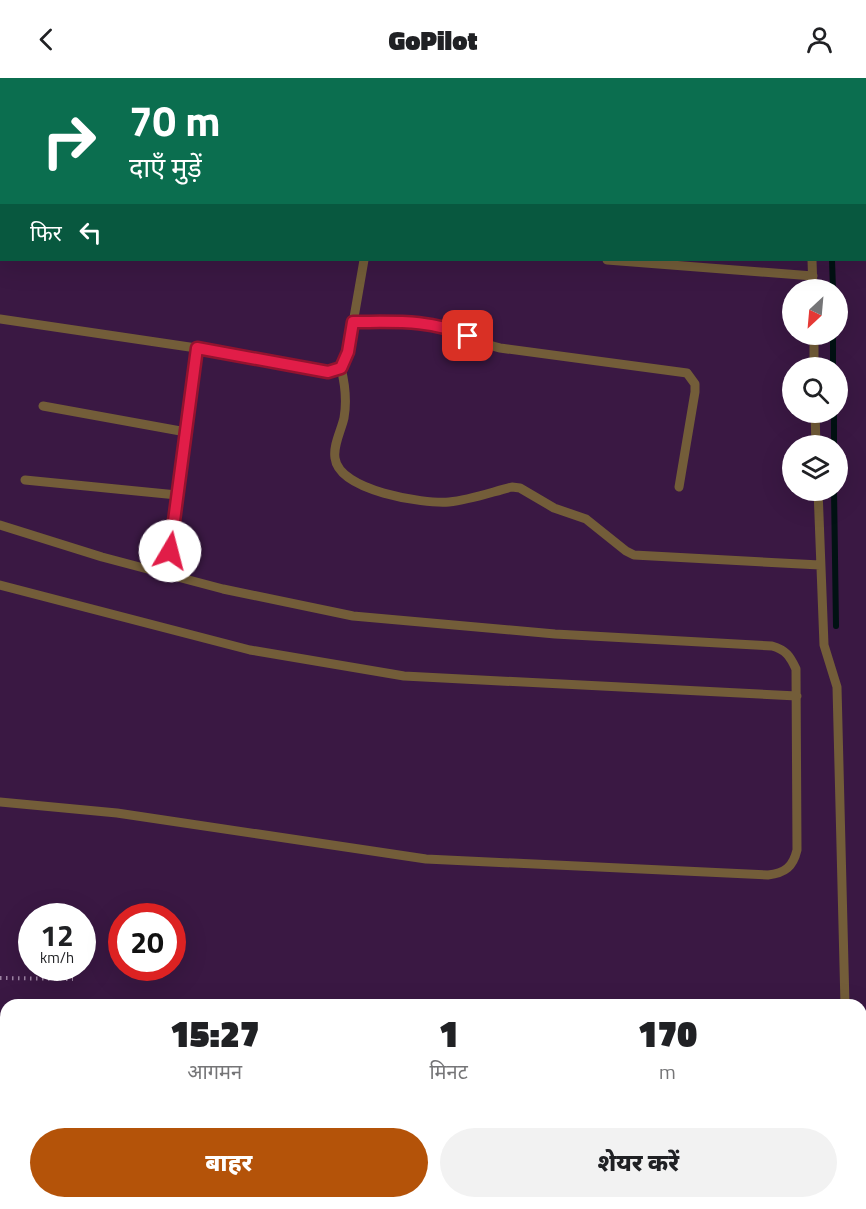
<!DOCTYPE html>
<html lang="hi">
<head>
<meta charset="utf-8">
<style>
	:root { --surface:#fff; --page:#f2f2f2; --text:#202124; --muted:#757577; --accent:#b45309 }
	body { margin:0; font-family:"Titillium Web","Noto Sans Devanagari",sans-serif; background:var(--page); color:var(--text); height:100vh; display:flex; flex-direction:column; font-size:22px; white-space:nowrap }
	* { box-sizing:border-box; margin:0 }
	p { font-size:20px; color:var(--muted) }
	.icon { flex:none; width:33px; height:33px; fill:none; stroke:currentColor; stroke-width:2; stroke-linecap:round; stroke-linejoin:round }
	.map { position:relative; flex:1; overflow:hidden }
	.details { position:absolute; left:0px; top:921px; width:867px; height:210px; display:flex; flex-direction:column; background:var(--surface); border-radius:18px 18px 0 0; box-shadow:0 6px 24px #0002 }
	.details>* { flex:none }
	.hud { position:absolute; left:0px; top:0px; width:867px; height:183px; box-shadow:0 6px 24px #0002; background:#0b6e4f; color:#fff; overflow:hidden }
	.needle { width:39px; rotate:206deg }
	.buttons { position:absolute; left:782px; top:201px; display:grid; gap:12px }
	.buttons a { display:grid; place-items:center; width:66px; height:66px; border-radius:50%; background:var(--surface); box-shadow:0 6px 24px #0002; font-size:30px }
	.speed { position:absolute; left:18px; top:825px; display:flex; gap:12px; font-size:30px; font-weight:700; text-align:center }
	.speed>* { display:grid; place-content:center; width:78px; height:78px; border-radius:50%; background:var(--surface); box-shadow:0 6px 24px #0002; line-height:1 }
	.speed small { font-size:15px; font-weight:400 }
	.speed .limit { border:9px solid #d22; background:#fff; color:#111 }
	.pin { position:absolute; display:grid; place-items:center; width:51px; height:51px; color:#fff; margin:-26px; border-radius:12px; box-shadow:0 3px 9px #0006 }
	.me { position:absolute; width:66px; margin:-33px; rotate:8deg; stroke-linejoin:round; filter:drop-shadow(0 0 4px #0008) }
	.turn { display:flex; align-items:center; gap:21px; height:126px; padding:0 30px; font-size:27px }
	.turn .icon { width:78px; height:78px; stroke-width:2.5 }
	.turn b { display:block; font-size:42px; line-height:51px }
	.then { display:flex; align-items:center; height:57px; padding:0 30px; background:#0003; gap:12px; font-size:22px }
	.eta { display:flex; justify-content:space-evenly; align-items:center; height:102px; text-align:center }
	.eta b { font-size:36px; font-weight:800; line-height:42px }
	.cta { display:flex; gap:12px; margin-top:auto; padding:12px 30px }
	.cta a { flex:1; height:69px; border-radius:36px; background:var(--accent); color:#fff; font-size:24px; font-weight:800; line-height:69px; text-align:center }
	.cta a+a { background:var(--page); color:var(--text) }
	header { display:flex; justify-content:space-between; align-items:center; height:78px; padding:0 30px; background:var(--surface); font-size:27px; font-weight:800 }
	.map>svg:first-child { display:block }
	.lines { fill:none; stroke-linecap:round; stroke-linejoin:round }
	.stream { stroke:#011213; stroke-width:6 }
	.path { stroke:#9d83a3; stroke-width:4; stroke-dasharray:1.5 4.5; stroke-linecap:butt }
	.service { stroke:#735d39; stroke-width:9 }
	.minor { stroke:#735d39; stroke-width:15 }
	.tertiary { stroke:#735d39; stroke-width:15 }
	.secondary { stroke:#9d7a3e; stroke-width:15 }
	.route-casing { stroke:#92132f; stroke-width:15 }
	.route { stroke:#e11d48; stroke-width:10 }
</style>
</head>
<body>
<header><svg class="icon" aria-label="back" viewBox="0 0 24 24"><path d="M15 5l-7 7 7 7"/></svg>GoPilot<svg class="icon" aria-label="person" viewBox="0 0 24 24"><circle cx="12" cy="8" r="4"/><path d="M4 21q1-7 8-7t8 7"/></svg></header>
<div class="map">
<svg width="866" height="1131" viewBox="0 0 866 1131">
	<rect width="100%" height="100%" fill="#3a1843"/>
	<g class="lines">
		<!-- stream -->
		<path class="stream" d="M831,0v2
			M832,182l1,30
			M833,256v34
			M834,334v34
			M834,412l2,136"/>
		<!-- path -->
		<path class="path" d="M0,900l73,1
			M0,1021h6"/>
		<!-- service -->
		<path class="service" d="M174,0l1,2
			M396,2l1,-2
			M627,2l1,-2
			M810,2v-2
			M0,67l2,1
			M607,182l206,16
			M812,182l1,30
			M0,241l203,30 125,23 13,-4 7,-16 16,-92
			M353,244c31,0 65,-4 95,5 18,6 33,17 52,21l187,25 8,11v8l-16,95
			M814,256v34
			M341,290c4,16 6,33 3,50 -3,13 -11,27 -9,40 4,33 88,46 114,44 21,-2 43,-10 63,-15l8,1 34,20 32,11 40,32 8,4 186,10
			M43,328l143,26
			M815,334l1,34
			M25,402l152,15
			M818,412l6,155 13,42 8,318
			M0,447l102,32 121,32 130,27 202,18 217,12c14,4 18,10 24,23l1,181c-4,17 -12,23 -29,25l-342,-16 -309,-46 -117,-11
			M170,473l27,-203
			M0,507l250,65 154,26 393,20
			M638,1131v-6"/>
		<!-- minor -->
		<path class="minor" d="M76,1131l1,-6
			M188,1131v-6
			M395,1131l1,-6"/>
		<!-- tertiary -->
		<path class="tertiary" d="M0,1042h6
			M833,1125v6"/>
		<!-- secondary -->
		<path class="secondary" d="M0,961h6
			M0,998h6
			M861,1000h5
			M861,1036l5,1"/>
	</g>
	<g class="lines">
		<!-- route casing -->
		<g class="route-casing">
			<path id="route" d="M170,473l27,-203 131,24 13,-4 7,-16 5,-30c42,0 76,-3 115,14"/>
		</g>
		<!-- route -->
		<use href="#route" class="route"/>
	</g>
</svg>
<div class="buttons">
<a><svg class="needle" viewBox="-14 -14 28 28"><path d="M0-13l5 13h-10z" fill="#e53935"/><path d="M0 13l5-13h-10z" fill="#757577"/></svg></a>
<a><svg class="icon" aria-label="search" viewBox="0 0 24 24"><circle cx="10" cy="10" r="6"/><path d="M15 15l6 6"/></svg></a>
<a><svg class="icon" aria-label="layers" viewBox="0 0 24 24"><path d="M12 4l9 5-9 5-9-5zM3 14l9 5 9-5"/></svg></a>
</div>
<div class="speed"><div>12<small>km/h</small></div><div class="limit">20</div></div>
<div class="pin" style="left:468px;top:258px;background:#d93025"><svg class="icon" aria-label="arrive" viewBox="0 0 24 24"><path d="M6 21V4h12l-3 4 3 4H6"/></svg></div>
<svg class="me" style="left:170px;top:473px" viewBox="-20 -20 40 40"><circle r="19" fill="#fff"/><path d="M0-13L10 11 0 6-10 11z" fill="#e11d48"/></svg>
<div class="hud">
<div class="turn"><svg class="icon" aria-label="right" viewBox="0 0 24 24"><path d="M7 20v-9h11M14 6l5 5-5 5"/></svg><div><b>70 m</b>दाएँ मुड़ें</div></div>
<div class="then">फिर<svg class="icon" aria-label="left" viewBox="0 0 24 24"><path d="M17 20v-9H6M10 6l-5 5 5 5"/></svg></div>
</div>
<section class="details">
<div class="eta">
<div><b>15:27</b><p>आगमन</p></div>
<div><b>1</b><p>मिनट</p></div>
<div><b>170</b><p>m</p></div>
</div>
<div class="cta"><a>बाहर</a><a>शेयर करें</a></div>
</section>
</div>
</body>
</html>
